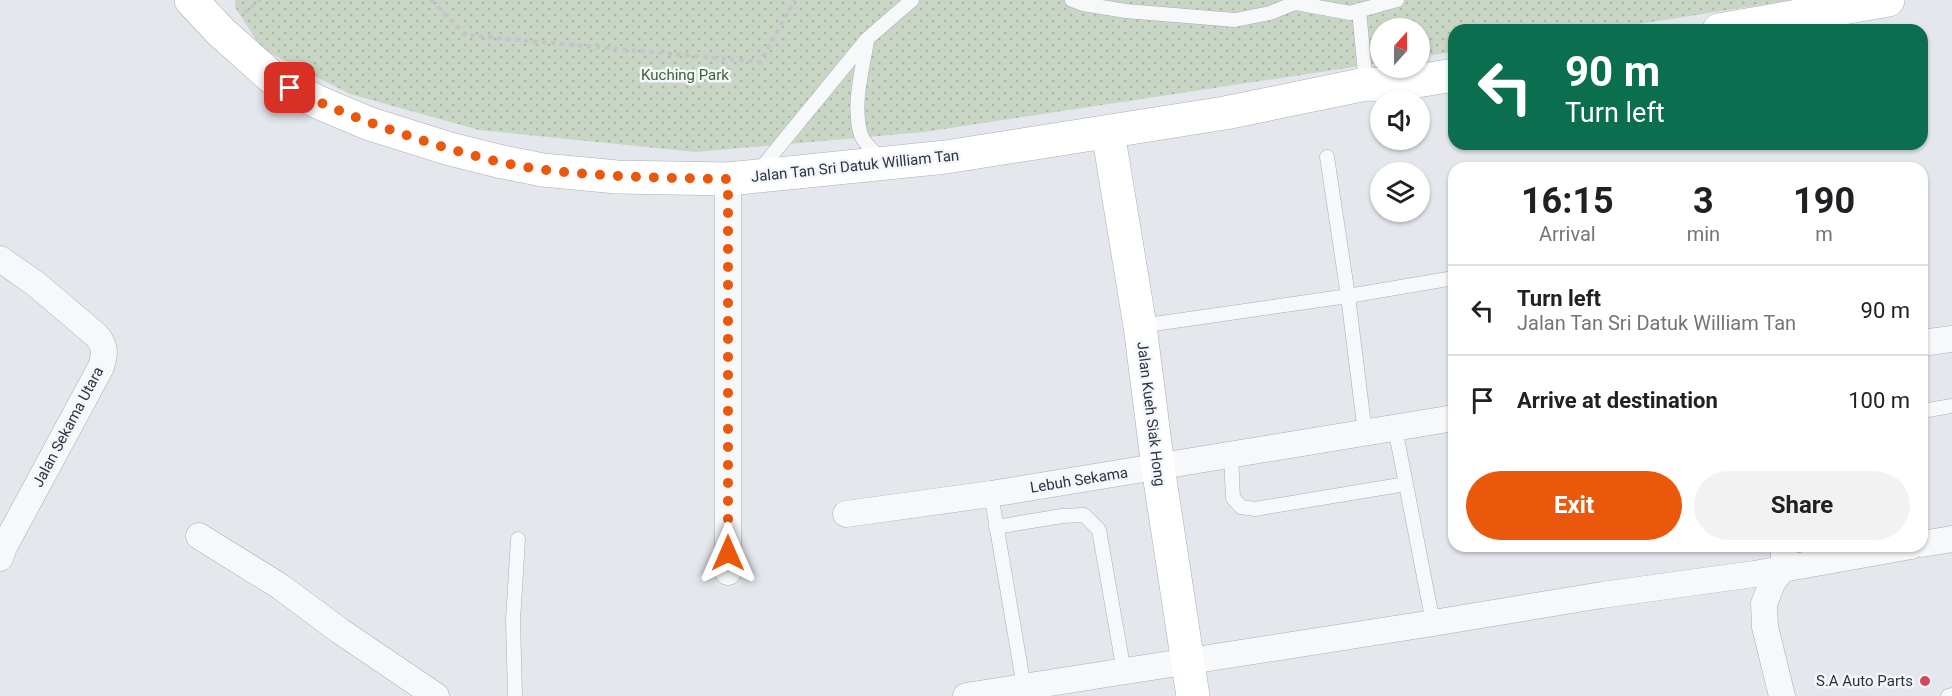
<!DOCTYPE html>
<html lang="en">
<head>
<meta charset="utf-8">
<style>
	:root { --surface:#fff; --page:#f2f2f2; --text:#202124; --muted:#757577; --line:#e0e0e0; --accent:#ea580c }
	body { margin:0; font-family:Roboto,sans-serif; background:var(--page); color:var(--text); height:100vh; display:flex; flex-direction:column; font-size:22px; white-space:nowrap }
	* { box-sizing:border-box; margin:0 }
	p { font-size:20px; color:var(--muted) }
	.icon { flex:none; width:33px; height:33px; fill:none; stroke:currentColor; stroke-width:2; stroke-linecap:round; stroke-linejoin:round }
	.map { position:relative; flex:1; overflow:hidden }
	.drawer { position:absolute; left:1448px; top:162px; width:480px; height:390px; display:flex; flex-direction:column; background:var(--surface); border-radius:18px; box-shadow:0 2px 4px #0004 }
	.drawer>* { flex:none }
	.banner { position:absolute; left:1448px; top:24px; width:480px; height:126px; border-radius:18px; box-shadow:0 2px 4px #0004; background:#0b6e4f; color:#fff; overflow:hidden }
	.needle { width:39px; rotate:21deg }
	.fabs { position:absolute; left:1370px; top:18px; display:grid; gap:12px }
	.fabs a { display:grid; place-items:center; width:60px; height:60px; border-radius:50%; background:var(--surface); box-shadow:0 2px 4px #0004; font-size:30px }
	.pin { position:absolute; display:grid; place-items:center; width:51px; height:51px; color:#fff; margin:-26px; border-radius:12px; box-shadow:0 3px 9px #0006 }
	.me { position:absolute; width:66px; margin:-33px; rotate:0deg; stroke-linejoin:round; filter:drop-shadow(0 0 4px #0008) }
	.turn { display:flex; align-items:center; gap:21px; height:126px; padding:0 18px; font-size:27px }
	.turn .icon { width:78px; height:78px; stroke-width:2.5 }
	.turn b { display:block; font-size:42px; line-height:51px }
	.eta { display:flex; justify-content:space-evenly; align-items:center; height:102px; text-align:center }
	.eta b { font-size:36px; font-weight:700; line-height:42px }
	.button { display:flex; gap:12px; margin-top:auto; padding:12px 18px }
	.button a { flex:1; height:69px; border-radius:36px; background:var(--accent); color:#fff; font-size:24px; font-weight:700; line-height:69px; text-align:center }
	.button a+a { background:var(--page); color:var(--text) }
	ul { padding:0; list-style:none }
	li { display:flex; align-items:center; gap:18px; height:90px; padding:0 18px; border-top:2px solid var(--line) }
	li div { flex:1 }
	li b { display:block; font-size:22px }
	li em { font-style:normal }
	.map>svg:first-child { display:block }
	.park { fill:url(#park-dots) }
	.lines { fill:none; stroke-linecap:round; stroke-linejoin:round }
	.lane-casing { stroke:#a9aeb7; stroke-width:15 }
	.street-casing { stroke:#a9aeb7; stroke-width:27 }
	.secondary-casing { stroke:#a9aeb7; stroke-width:34 }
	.path { stroke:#c2c5cb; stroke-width:4; stroke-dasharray:4.5 4.5; stroke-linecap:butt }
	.lane { stroke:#f7f8fa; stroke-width:14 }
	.street { stroke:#f7f8fa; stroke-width:26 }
	.secondary { stroke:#fff; stroke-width:33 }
	.route { stroke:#ea580c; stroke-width:10; stroke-dasharray:0 18 }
	.poi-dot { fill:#d1495b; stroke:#f4f6f9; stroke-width:2 }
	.labels { text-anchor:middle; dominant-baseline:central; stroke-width:5; stroke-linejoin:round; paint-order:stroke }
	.park-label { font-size:15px; fill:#3f6138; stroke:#f4f6f9 }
	.street-label { font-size:15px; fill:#2b3445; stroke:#f4f6f9 }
	.poi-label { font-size:15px; fill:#2b3445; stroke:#f4f6f9; text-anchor:end }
</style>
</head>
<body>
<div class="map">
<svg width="1952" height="696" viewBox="0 0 1952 696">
	<defs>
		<pattern id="park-dots" width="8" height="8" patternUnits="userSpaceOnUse" patternTransform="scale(1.5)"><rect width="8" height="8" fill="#c9d6c5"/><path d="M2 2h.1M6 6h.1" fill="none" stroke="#adb8ab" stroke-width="1.8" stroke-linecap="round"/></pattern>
	</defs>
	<rect width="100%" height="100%" fill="#e4e7ec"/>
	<!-- park -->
	<path class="park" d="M235,0h1558l-193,30h-146l-1,22 -34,5v-29h-39v35l-456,69 -228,20 -217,-22 -129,-36 -88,-45 -27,-42z"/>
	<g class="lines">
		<!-- lane casing -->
		<g class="lane-casing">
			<path id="lane" d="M1072,0l11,4 43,7 109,9 35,-7 32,-13
				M1296,3l54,10 47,-13
				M1359,10l7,74
				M867,41c-5,30 -15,65 -6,94 3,9 15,18 21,25
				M1327,157l21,139 17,137
				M758,172l109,-133 45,-39
				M1140,326l208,-30 106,-18
				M1922,411l30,-5
				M1395,428l38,195
				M1231,455l2,43 8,9 14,2 151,-25
				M991,494l33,193
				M996,527l66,-11 22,-1 15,15 25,142
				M515,696l-2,-76 5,-81
				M1948,696l4,-1"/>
		</g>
		<!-- street casing -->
		<g class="street-casing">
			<path id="street" d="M0,259l36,25 61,52c9,11 8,18 4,31l-97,180 -4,11
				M1922,343l30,-4
				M846,514l145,-20 463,-76
				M199,536l82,51 59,44 96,65
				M1922,544l30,-5
				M728,572v-393
				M966,696l467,-73 169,-28 152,-21 157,-28
				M1782,696l-17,-69 -1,-23 8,-21 12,-16v-21"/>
		</g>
		<!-- secondary casing -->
		<g class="secondary-casing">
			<path id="secondary" d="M191,0l30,32 54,48 45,23 50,21 80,25 48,12 45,9 74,7 111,2 218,-22 279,-44 141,-29 26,1 62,-10
				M1719,30l169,-30
				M1108,132l32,194 18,141 35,229"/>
		</g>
		<!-- path -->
		<path class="path" d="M431,0l34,35 295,27 35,-62
			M244,13l16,-13"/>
		<!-- lane -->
		<use href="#lane" class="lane"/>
		<!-- street -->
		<use href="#street" class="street"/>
		<!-- secondary -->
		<use href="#secondary" class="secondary"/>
	</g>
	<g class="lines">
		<!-- route -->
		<path class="route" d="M290,88c42,22 86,37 131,52 41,13 83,25 125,30 60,7 121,8 182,9v374"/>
	</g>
	<!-- markers -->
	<circle class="poi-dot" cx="1925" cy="681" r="6"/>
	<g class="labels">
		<!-- park labels -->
		<g class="park-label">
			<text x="685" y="75">Kuching Park</text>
		</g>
		<!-- street labels -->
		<g class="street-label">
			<text transform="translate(855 166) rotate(-6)">Jalan Tan Sri Datuk William Tan</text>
			<text transform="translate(1151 414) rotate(83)">Jalan Kueh Siak Hong</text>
			<text transform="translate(68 427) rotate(-62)">Jalan Sekama Utara</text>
			<text transform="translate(1079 480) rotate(-9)">Lebuh Sekama</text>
		</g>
		<!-- poi labels -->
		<g class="poi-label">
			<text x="1913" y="681">S.A Auto Parts</text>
		</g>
	</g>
</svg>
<div class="fabs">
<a><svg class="needle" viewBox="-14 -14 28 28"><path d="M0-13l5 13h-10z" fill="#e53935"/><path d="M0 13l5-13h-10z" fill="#757577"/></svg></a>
<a><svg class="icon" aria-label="sound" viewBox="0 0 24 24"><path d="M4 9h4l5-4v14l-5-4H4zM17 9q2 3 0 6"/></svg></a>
<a><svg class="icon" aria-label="layers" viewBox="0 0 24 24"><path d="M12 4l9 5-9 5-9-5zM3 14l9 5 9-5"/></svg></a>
</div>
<div class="pin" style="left:290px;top:88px;background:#d93025"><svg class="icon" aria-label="arrive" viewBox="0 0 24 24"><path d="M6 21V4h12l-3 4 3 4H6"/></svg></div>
<svg class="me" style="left:728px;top:553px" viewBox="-20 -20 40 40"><path d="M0-17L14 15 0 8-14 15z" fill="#ea580c" stroke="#fff" stroke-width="4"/></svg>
<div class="banner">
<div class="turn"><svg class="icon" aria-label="left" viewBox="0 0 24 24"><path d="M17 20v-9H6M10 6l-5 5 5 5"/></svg><div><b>90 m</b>Turn left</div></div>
</div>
<section class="drawer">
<div class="eta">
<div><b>16:15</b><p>Arrival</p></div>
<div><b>3</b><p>min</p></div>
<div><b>190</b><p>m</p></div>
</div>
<ul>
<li><svg class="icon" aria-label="left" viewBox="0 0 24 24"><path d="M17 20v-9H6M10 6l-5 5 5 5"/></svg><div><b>Turn left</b><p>Jalan Tan Sri Datuk William Tan</p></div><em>90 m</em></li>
<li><svg class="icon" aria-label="arrive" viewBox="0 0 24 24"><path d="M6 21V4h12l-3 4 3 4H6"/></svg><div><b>Arrive at destination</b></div><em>100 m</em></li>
</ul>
<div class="button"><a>Exit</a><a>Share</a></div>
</section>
</div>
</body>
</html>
